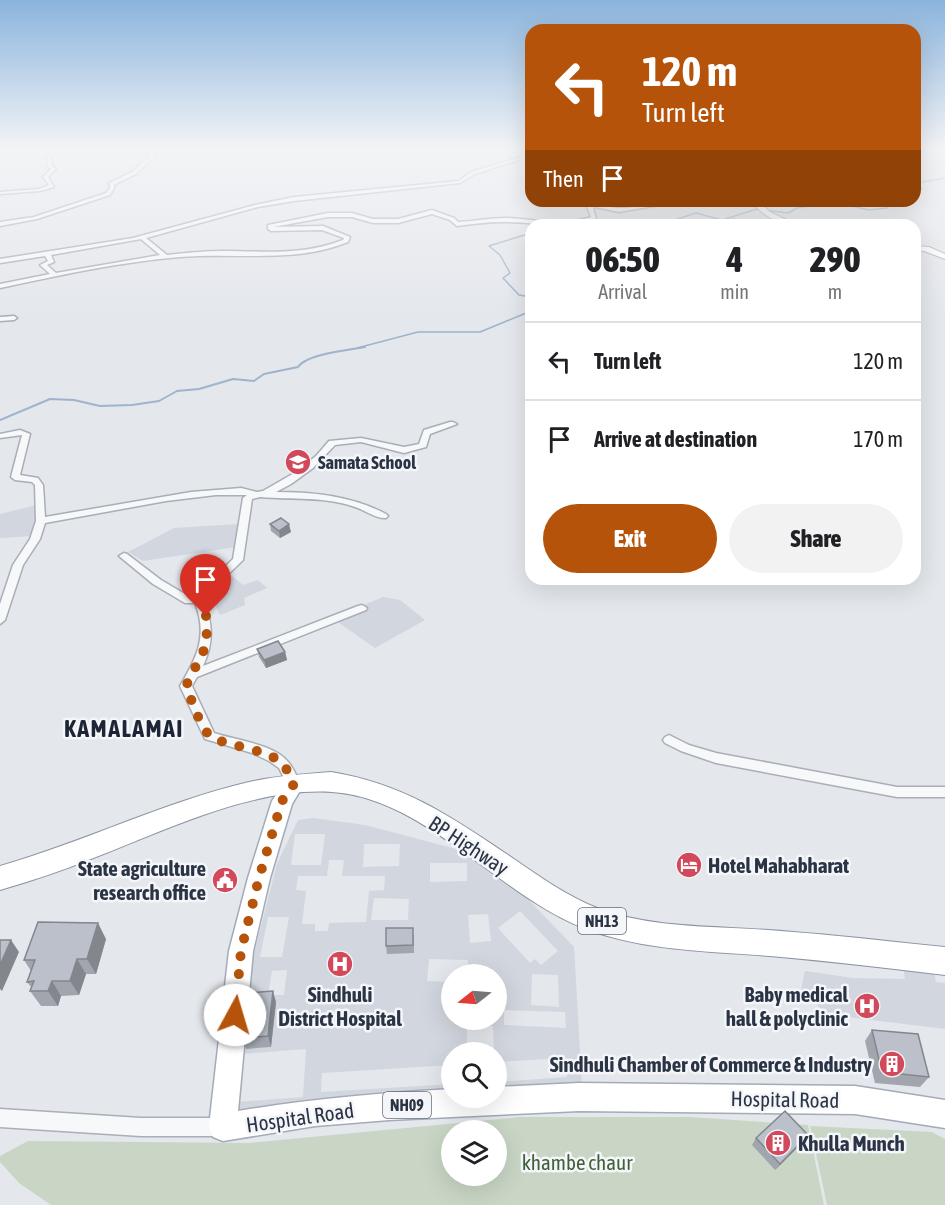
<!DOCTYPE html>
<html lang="en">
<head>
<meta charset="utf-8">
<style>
	:root { --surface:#fff; --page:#f2f2f2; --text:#202124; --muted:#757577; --line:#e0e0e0; --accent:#b45309 }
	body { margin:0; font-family:"Asap Condensed",sans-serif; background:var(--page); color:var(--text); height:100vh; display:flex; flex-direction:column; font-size:22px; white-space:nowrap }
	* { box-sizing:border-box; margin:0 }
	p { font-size:20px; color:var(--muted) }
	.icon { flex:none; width:33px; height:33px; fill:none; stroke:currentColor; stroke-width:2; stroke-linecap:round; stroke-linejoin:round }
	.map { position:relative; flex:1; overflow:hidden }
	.panel { position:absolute; left:525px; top:219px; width:396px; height:366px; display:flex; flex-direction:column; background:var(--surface); border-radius:18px; box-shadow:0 6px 24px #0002 }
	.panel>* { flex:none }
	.hud { position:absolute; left:525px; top:24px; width:396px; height:183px; border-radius:18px; box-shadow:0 6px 24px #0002; background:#b45309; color:#fff; overflow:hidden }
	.needle { width:39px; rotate:253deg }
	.controls { position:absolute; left:441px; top:964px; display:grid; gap:12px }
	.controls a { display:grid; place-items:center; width:66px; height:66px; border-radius:50%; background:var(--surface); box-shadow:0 6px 24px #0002; font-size:30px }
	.pin { position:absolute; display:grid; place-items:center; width:51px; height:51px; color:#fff; margin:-62px -26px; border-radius:50% 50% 50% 0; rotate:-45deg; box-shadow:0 0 6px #0007 }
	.pin .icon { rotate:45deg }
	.me { position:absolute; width:66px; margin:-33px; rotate:6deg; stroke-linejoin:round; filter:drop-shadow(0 0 4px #0008) }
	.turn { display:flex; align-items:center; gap:21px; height:126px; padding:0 18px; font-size:27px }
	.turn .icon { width:78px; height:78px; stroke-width:2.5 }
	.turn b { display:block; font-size:42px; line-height:51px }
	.then { display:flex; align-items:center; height:57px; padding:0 18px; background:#0003; gap:12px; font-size:22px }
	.eta { display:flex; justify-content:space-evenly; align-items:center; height:102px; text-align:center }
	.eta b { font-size:36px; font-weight:800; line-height:42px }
	.primary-button { display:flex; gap:12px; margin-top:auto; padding:12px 18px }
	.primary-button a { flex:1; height:69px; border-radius:36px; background:var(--accent); color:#fff; font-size:24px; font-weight:800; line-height:69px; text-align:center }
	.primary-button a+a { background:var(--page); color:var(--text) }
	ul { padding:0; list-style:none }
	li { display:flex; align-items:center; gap:18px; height:78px; padding:0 18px; border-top:2px solid var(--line) }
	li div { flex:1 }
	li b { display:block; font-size:22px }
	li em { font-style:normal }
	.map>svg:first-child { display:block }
	.built { fill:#d2d6de; fill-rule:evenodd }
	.green { fill:#c9d6c5; fill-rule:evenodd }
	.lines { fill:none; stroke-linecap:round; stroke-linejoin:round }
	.stream-far1 { stroke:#9fb4cc; stroke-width:1.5 }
	.stream { stroke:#9fb4cc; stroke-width:2 }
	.street-casing { stroke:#a9aeb7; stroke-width:3 }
	.secondary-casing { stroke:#a9aeb7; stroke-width:2 }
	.primary-casing { stroke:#a3abb8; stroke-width:3 }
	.highway-casing { stroke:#8b94a3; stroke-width:2 }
	.street { fill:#f7f8fa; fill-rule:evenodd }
	.secondary { fill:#fff; fill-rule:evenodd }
	.primary { fill:#fff; fill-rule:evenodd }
	.highway { fill:#fff; fill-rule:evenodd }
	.wall { fill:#a1a5ae }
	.shaded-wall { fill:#83868d }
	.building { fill:#bbc0ca; stroke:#83868d; stroke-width:1.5 }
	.route { stroke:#b45309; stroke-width:10; stroke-dasharray:0 18 }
	.labels { text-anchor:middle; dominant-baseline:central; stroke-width:5; stroke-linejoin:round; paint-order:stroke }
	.shield { fill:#f4f6f9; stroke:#676e7b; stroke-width:1.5 }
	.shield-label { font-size:16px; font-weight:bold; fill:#2b3445 }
	.poi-label { font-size:18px; font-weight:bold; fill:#2b3445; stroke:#f4f6f9; text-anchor:start }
	.near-street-label { font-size:21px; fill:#2b3445; stroke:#f4f6f9 }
	.near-poi-label { font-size:21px; font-weight:bold; fill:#2b3445; stroke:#f4f6f9; text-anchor:end }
	.near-park-label { font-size:21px; fill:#3f6138; stroke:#f4f6f9 }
	.district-label { font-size:24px; font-weight:bold; letter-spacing:1.5px; fill:#1d2536; stroke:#f4f6f9 }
</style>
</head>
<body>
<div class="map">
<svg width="945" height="1205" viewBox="0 0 945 1205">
	<rect width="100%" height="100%" fill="#e4e7ec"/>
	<!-- built -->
	<path class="built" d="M37,505l1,16 -5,15 -33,2v-24z
		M240,524l-4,23 -93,14 -15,-9 46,-24z
		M231,575l12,10 15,-5 9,8 -23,10 1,7 -25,10 -9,-19z
		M383,597l17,3 25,20 -50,28 -43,-30z
		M313,818l52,7 114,30 46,41 49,51 8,140 -85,5v-10l70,-5 -2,-19 -68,4 -1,-9h-44l-1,12 -129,8 -1,19 130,-8v10l-163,15 -57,1 16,-130 30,-116 21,-44zM295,834h30l-4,31h-30zM364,844h36l-1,22 -36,1zM329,860h15l-2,16h43l-1,14 -15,1 -3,31 -37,1 -1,8h-13v-7h-13l4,-33 -10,-1 2,-14h29zM430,863h37v18l-37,1zM374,898l35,1 -1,21h-37zM520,911l38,40 -17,14 -6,-6 -5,4 -32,-35zM488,914l3,27 -21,2 -2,-28zM268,917h21l-7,40h-22zM429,959l39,1 -1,15h29v45h-44l-1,-38 -24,-1zM287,970l-3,25h-16l4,-24zM532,974l26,1 1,32 -28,-2zM248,1004l23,43 -28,2zM504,1010l61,2 1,16 -62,-3zM467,1026h26l1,24 -27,1zM306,1049l-3,48 -66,5 5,-48z
		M903,965l31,6 2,11 9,1v46l-114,-14 -31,-21 5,-23 48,7 52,1z"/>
	<!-- green -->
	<path class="green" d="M520,1117h170l118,8 16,80h-773l-32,-22 -19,-21v-6l28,-15 221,2zM452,1131h44v45h-44z
		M810,1126l122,6 13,7v66h-118z"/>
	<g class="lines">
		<!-- stream-far1 -->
		<path class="stream-far1" d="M915,191l7,-2 -6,-6 29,-5
			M733,219l34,6
			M673,225l-2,-4 25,-8 26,7 35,-11 31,4 9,-5 38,-6 34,8 18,-2v-5l-5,-2
			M531,233l-42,13 11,9 10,18 -7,5 16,17 12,2
			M357,348l61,-16h62l51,-21"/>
		<!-- stream -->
		<path class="stream" d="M0,420l50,-21 24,1 26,6 32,-1 27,-4 18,-10 22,-2 34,-10 21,2 10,-7 34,-7c8,-13 51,-17 67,-20"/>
		<!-- street casing -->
		<g class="street-casing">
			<path id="street" d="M51,147h4l-4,12 1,7 4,3 -8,8 6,10 -14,4 -40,3v-2l39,-3 10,-4 -6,-8 8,-8 -3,-2 -1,-8z
				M142,147h5l9,8 -20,19 -22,11v3l-4,7 -73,24 -37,7v-4l34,-5 72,-24 4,-5 -1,-5 23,-11 19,-17z
				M531,154v2l-56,18 -15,9 -166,18 -36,6 -112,31 21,17c18,-2 37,-4 56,-4 43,0 79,5 120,-11l1,-2 -22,-8 -51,1 -3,-2v-4l60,-12h24l21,6h25l34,-9 22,8 4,4c16,-1 32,-4 48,-4 29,1 57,9 85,-1l-4,-10c10,-7 21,1 33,1 20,0 41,-7 62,-7l-63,11 -24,-5 -2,1 3,11c-31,11 -61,3 -92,3 -16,0 -32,2 -47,4l-7,-6 -18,-6 -34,9h-25l-21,-6h-24l-55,10 50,-1 27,11 -2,5c-54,22 -111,10 -168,15 -60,5 -120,18 -180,31v-4l50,-10 -10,-9 8,-4 -3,-5 -45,7v-4l133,-21 122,-33 39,-8 165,-16 12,-9zM141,239l19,16 -104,18 -9,-8 7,-3 -3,-7z
				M0,317l14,-1 3,2 -3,2 -14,1z
				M450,422h3l4,2 -27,10 -4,13 -22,6 -43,-11 -26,3 -22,23 -22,16 -15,8c38,0 76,4 110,22l2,2 -2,2c-10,1 -21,-8 -31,-11 -31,-11 -63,-7 -95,-10l-8,2 -9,61 -40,39c10,24 11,43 0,67l155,-60 4,-1 5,3 -1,2 -169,67 -5,9 22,47c21,7 61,11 75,30 5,6 8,14 11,21l-1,4 -5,1 -5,-1 -10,-20 -10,-7 -17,-8 -47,-14 -25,-53c17,-29 28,-50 15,-83h-10l-32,-19 -34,-28 5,-3 3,1 34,26 29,17 4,-1 39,-37 10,-61 4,-3h-31l-50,6 -121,22 -5,16 -17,26 -18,55 -5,4v-20l13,-39 17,-26 6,-18 -1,-36 -3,-3 -17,-2 -4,-3 11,-42 -22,3v-4l20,-4 10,4 -10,41 18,3 5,7 2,32 146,-25 50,-4 16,4 6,-1 33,-19 20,-16 13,-15 32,-3 43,9 15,-3 5,-14z
				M669,735l20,10 27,8 181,34h48v10h-48l-181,-34 -35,-12 -16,-8 -2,-3 2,-3z
				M0,1109l141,9h80l6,3 3,6 -3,6 -6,3h-80l-141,-9z"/>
		</g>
		<!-- secondary casing -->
		<g class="secondary-casing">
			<path id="secondary" d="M750,201h8l12,11 27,13c-20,0 -34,-10 -47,-24z
				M915,246l14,1 16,7v5l-21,-8 -9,-1z"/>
		</g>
		<!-- primary casing -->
		<g class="primary-casing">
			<path id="primary" d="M294,776l7,2 3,6 -12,20 -22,74 -17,73 -15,160c71,-12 142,-18 214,-22v9h44v-11l83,-4 276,3 90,14v28l-90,-14 -276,-3 -190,9 -74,6 -92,15 -10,-4 -4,-10 20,-176 19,-73 24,-77 15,-23z"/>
		</g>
		<!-- highway casing -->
		<g class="highway-casing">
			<path id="highway" d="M331,772c74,12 122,46 183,87 26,18 53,37 83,49 52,20 115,18 171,22 59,4 118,11 177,17v28c-58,-7 -117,-14 -175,-19 -62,-5 -125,-5 -184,-27 -86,-32 -160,-131 -254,-137 -81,-5 -168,39 -241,67 -30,12 -60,22 -91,31v-24c84,-24 164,-64 249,-84 27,-6 54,-8 82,-10z"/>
		</g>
		<!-- street -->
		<use href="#street" class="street"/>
		<!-- secondary -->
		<use href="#secondary" class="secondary"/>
		<!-- primary -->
		<use href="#primary" class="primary"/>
		<!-- highway -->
		<use href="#highway" class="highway"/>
	</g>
	<!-- wall -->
	<path class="wall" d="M270,524l21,8 -11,6 -9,-7z
		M257,649l28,3 2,8 -21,8 -7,-11z
		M414,935v18l-27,1 -1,-8z
		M106,939l-10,35h-10l-7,21 -18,1 -3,10h-17l-11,-15 2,-3 -5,-6 4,-11 -7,-11z
		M276,1002l-5,45 -25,2 -4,-11z
		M872,1030l57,47 -9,10 -45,-4 -10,-42z
		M808,1135l-5,7 -28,28 -23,-25 4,-7z"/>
	<!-- shaded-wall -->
	<path class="shaded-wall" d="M289,524l2,8 -11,6 -1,-7z
		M285,652l2,8 -21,8 -2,-8z
		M98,923l8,16 -10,35 -9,-15z
		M11,940l8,12 -17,39 -2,-2v-24z
		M77,959l9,15 -7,21 -9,-14z
		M52,981l9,15 -3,10 -10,-15z
		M273,991l3,11 -5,45 -3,-11z
		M808,1135l-5,7 -28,28 5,-6z"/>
	<!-- building -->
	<path class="building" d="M281,518l8,6 -10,7 -9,-7z
		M278,641l7,11 -21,8 -7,-11z
		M38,922l60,1 -11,36h-10l-7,22h-18l-4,10h-18l4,-10 -7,1 8,-22h-11z
		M386,928h27v17l-27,1z
		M0,940h11l-11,25z
		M273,991l-5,45 -26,2 4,-45z
		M872,1030l46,4 11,43 -47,-5z
		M785,1111l23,24 -28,29 -24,-26z"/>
	<!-- sky -->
	<linearGradient id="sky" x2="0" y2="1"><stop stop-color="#8bb4dd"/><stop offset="0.47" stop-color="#f3f4f6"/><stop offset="1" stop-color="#f3f4f6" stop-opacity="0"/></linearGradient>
	<rect width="945" height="316" fill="url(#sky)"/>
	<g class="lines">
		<!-- route -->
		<path class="route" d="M206,616l1,28 -21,42c6,15 12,35 22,48 10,12 56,13 74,29 5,5 8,15 12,21l-12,17 -23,77 -18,73 -6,64"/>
	</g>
	<!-- icons -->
	<defs>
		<g id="school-disc" transform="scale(1.35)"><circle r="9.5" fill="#d1495b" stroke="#f4f6f9"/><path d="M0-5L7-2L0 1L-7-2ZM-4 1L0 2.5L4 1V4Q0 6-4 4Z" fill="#fff"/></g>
		<g id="hotel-disc" transform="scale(1.35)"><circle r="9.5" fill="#d1495b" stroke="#f4f6f9"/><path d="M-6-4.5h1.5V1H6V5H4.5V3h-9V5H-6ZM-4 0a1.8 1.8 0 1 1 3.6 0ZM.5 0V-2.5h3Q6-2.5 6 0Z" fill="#fff"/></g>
		<g id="civic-disc" transform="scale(1.35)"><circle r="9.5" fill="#d1495b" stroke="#f4f6f9"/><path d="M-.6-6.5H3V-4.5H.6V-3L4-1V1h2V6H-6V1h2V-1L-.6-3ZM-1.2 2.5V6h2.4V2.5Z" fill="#fff"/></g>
		<g id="hospital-disc" transform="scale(1.35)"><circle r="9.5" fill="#d1495b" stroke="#f4f6f9"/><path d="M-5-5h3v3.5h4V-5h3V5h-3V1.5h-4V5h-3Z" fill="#fff"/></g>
		<g id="building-disc" transform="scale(1.35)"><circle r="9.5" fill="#d1495b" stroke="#f4f6f9"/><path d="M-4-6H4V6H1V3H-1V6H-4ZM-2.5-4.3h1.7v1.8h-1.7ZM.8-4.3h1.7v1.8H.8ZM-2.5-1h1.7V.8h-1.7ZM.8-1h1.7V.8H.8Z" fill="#fff"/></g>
	</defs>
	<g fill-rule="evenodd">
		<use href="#school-disc" x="298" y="462"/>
		<use href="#hotel-disc" x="689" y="865"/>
		<use href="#civic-disc" x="225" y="880"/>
		<use href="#hospital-disc" x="340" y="964"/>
		<use href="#hospital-disc" x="867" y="1006"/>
		<use href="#building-disc" x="892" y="1064"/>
		<use href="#building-disc" x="778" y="1143"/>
	</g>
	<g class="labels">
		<!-- shield labels -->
		<g class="shield">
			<rect x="578" y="908" width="48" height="26" rx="4.5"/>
			<rect x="383" y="1092" width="48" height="26" rx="4.5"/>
		</g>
		<g class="shield-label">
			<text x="602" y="921">NH13</text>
			<text x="407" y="1105">NH09</text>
		</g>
		<!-- poi labels -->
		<g class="poi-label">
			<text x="318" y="462">Samata School</text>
		</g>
		<!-- near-street labels -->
		<g class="near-street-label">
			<text transform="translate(469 845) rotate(33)">BP Highway</text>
			<text transform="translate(785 1099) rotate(1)">Hospital Road</text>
			<text transform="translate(300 1117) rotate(-8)">Hospital Road</text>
		</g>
		<!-- near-poi labels -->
		<g class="near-poi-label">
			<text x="708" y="865" text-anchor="start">Hotel Mahabharat</text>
			<text x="206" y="868">State agriculture<tspan x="206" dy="24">research office</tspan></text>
			<text x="340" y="994" text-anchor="middle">Sindhuli<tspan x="340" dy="24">District Hospital</tspan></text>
			<text x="848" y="994">Baby medical<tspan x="848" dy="24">hall &amp; polyclinic</tspan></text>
			<text x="872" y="1064">Sindhuli Chamber of Commerce &amp; Industry</text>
			<text x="798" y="1143" text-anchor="start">Khulla Munch</text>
		</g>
		<!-- near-park labels -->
		<g class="near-park-label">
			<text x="577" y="1162">khambe chaur</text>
		</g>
		<!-- district labels -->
		<g class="district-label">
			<text x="124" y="728">KAMALAMAI</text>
		</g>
	</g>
</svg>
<div class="controls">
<a><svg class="needle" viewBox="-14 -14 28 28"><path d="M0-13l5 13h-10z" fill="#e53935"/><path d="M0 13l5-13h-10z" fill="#757577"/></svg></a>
<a><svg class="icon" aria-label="search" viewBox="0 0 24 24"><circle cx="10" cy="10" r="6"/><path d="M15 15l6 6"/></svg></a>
<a><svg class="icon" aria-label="layers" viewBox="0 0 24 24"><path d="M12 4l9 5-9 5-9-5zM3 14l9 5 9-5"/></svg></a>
</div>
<div class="pin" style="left:206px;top:616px;background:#d93025"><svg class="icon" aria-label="arrive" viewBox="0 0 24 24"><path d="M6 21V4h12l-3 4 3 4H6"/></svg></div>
<svg class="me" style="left:235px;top:1015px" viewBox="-20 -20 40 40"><circle r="19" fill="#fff"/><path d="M0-13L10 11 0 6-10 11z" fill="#b45309"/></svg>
<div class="hud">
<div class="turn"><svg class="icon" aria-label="left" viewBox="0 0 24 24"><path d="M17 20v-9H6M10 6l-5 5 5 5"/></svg><div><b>120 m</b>Turn left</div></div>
<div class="then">Then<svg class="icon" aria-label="arrive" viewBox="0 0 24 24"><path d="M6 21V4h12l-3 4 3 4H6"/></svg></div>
</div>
<section class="panel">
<div class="eta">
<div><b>06:50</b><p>Arrival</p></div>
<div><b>4</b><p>min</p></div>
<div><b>290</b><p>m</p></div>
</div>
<ul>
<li><svg class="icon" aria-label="left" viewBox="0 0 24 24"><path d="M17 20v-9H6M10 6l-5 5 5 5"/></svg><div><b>Turn left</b></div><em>120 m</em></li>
<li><svg class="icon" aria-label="arrive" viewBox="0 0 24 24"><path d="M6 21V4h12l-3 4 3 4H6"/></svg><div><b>Arrive at destination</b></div><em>170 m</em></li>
</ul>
<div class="primary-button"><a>Exit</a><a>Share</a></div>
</section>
</div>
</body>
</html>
